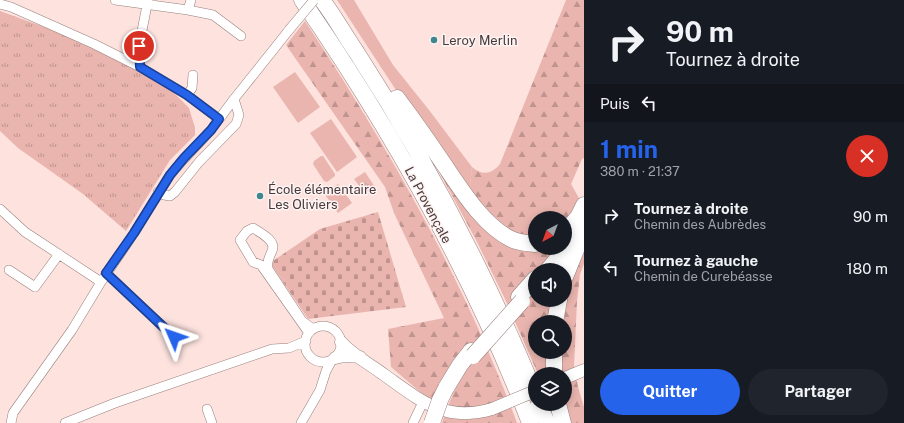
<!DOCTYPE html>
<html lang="fr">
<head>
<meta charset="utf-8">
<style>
	:root { --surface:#171b24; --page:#20242c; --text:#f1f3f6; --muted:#9ea1a6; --accent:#2563eb }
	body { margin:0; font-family:"Public Sans",sans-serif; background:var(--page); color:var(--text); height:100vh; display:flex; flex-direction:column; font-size:15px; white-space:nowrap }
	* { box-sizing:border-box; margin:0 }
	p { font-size:13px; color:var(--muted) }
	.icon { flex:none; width:22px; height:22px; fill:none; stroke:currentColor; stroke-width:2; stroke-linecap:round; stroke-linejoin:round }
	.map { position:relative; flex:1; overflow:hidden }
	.drawer { display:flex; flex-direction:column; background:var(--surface); width:320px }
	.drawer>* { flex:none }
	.guide { background:#171b24; color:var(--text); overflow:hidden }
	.needle { width:26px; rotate:221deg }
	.fabs { position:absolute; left:528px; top:211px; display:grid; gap:8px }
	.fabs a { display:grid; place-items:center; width:44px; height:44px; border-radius:50%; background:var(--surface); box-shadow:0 2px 10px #0003; font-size:20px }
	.pin { position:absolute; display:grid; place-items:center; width:34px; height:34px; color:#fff; margin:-17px; border:2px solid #fff; border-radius:50%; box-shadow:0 1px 4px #0007 }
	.me { position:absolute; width:44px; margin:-22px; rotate:313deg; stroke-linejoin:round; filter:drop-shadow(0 0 3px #0008) }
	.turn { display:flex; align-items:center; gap:14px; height:84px; padding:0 16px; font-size:18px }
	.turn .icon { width:52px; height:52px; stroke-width:2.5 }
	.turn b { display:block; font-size:28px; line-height:34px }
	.then { display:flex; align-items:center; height:38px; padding:0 16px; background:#0003; gap:8px; font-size:15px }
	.round { display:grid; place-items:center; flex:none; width:42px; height:42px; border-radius:21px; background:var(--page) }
	.headline { display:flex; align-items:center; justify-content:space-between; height:68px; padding:0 16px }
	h1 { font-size:24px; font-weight:700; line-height:30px; color:var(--accent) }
	.cta { display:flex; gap:8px; margin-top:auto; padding:8px 16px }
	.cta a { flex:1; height:46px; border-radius:24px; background:var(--accent); color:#fff; font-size:16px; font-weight:700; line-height:46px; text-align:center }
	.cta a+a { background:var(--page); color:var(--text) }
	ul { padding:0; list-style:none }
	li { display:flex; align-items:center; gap:12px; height:52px; padding:0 16px }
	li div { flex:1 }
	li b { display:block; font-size:15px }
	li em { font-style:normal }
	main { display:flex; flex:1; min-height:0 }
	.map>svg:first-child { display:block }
	.grass { fill:#eab5af }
	.forest { fill:url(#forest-firs) }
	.cemetery { fill:url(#cemetery-stones) }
	.park { fill:url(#park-tufts) }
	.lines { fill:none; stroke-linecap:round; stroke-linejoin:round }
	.street-casing { stroke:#977f7c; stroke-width:10 }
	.secondary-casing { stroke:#977f7c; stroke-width:13 }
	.highway-casing { stroke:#977f7c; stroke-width:17 }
	.street { stroke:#fff; stroke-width:9 }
	.secondary { stroke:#fff; stroke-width:12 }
	.highway { stroke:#fff; stroke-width:16 }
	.street-bridge-casing { stroke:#977f7c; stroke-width:10; stroke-linecap:butt }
	.secondary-bridge-casing { stroke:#977f7c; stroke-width:13; stroke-linecap:butt }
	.highway-bridge-casing { stroke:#977f7c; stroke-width:17; stroke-linecap:butt }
	.street-bridge { stroke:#fff; stroke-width:9 }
	.secondary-bridge { stroke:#fff; stroke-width:12 }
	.highway-bridge { stroke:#fff; stroke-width:16 }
	.route-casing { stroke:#184099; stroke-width:10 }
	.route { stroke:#2563eb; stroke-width:7 }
	.poi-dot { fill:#3f868e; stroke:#fef3f2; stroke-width:1.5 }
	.labels { text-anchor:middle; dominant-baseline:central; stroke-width:3; stroke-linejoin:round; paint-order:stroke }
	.poi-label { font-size:13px; fill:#453a39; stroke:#fef3f2; text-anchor:start }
	.street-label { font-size:13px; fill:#453a39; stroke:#fef3f2 }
</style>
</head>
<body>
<main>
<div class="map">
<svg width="584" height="423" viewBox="0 0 584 423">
	<defs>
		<pattern id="forest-firs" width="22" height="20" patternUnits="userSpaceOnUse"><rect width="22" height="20" fill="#eab5af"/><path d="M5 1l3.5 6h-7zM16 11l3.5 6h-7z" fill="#bf948f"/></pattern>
		<pattern id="cemetery-stones" width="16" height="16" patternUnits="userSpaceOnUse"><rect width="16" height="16" fill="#eab5af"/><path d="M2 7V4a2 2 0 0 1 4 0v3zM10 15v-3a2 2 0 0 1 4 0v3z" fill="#bf948f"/></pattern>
		<pattern id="park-tufts" width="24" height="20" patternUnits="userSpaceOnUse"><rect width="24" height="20" fill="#eab5af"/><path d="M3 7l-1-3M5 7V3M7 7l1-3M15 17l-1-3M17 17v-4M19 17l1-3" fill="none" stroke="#bf948f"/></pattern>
	</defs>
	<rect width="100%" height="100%" fill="#fde2de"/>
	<!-- grass -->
	<path class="grass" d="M337,0h17l39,65 36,45 43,57 -2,19 3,12 -79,-111z
		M295,72l25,35 -22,16 -25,-36z
		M331,119l26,38 -20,15 -27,-39z
		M321,156h2l12,18v2l-8,6 -3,-1 -11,-17 1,-3z
		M338,184l14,19 -14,10 -14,-20z"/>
	<!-- forest -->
	<path class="forest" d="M566,0h18v158l-2,1 -11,25 9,16 -15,27v-9h-30v21l-26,-7 -36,-34 -3,-12 2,-19c10,9 20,7 28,-3z
		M305,21c84,127 159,259 212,402h-75l2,-6c18,4 34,3 52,-3l-4,-10 -8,3 -37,1 11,-25 -24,19 -15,-11 -28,-24 -3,-38 56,-11 -50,-105 -9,-26 -99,-142z
		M429,153l38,49 62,46h28l-18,22h-4v4l-16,35 16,-17v8h21l-3,22h-18v30h16v22h-13l-33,-75 -29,-59z
		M584,240v24l-4,10 -3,28 -3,64 4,21 6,20v16h-17l-2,-49h-7v-22h7v-30h-5l8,-38z"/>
	<!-- cemetery -->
	<path class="cemetery" d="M378,212l28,95 -98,12 -38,-56 50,-34z"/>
	<!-- park -->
	<path class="park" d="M0,11l91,33 55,30 26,17 17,17 6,20v7l-25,25 -44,71 -43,-37 -65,-46 -18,-17z
		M365,172l10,15 -10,7 -11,-15z"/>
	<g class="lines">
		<!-- street casing -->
		<g class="street-casing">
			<path id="street" d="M115,0l73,10 25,5 28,21
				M0,4l11,3 83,37 46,23 47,28 32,24
				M188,10l3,-10
				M140,67l-1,-21 9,-46
				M187,95l5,-7 1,-13
				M158,192l6,3 6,1 5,-4 24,-30 37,-38 3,-9 -5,-16
				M0,209l25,23 76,50
				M9,270l26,17 24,-33
				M106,273l68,64
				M305 344a18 18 0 1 1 36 0a18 18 0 1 1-36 0Z
				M309,333l-48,-68 -8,-3 -13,-22 7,-9 6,-3c8,5 24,13 19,23 -3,7 -5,10 -4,18l34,52 11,8
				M207,409l5,14
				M11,423l2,-10 59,-83 29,-48 33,-49 36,-58 14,-16 27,-29 23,-31 55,-69
				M65,423l50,-20 157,-54 17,-1 17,-7
				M301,423l19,-33 6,-19 6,-11
				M413,423l10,-21"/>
		</g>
		<!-- secondary casing -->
		<g class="secondary-casing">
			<path id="secondary" d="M341,342c11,13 29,22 42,32 37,26 61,49 109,35
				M335,358c9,-3 16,-2 25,-1
				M565,378l19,-8"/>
		</g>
		<!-- highway casing -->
		<g class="highway-casing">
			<path id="highway" d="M302,0c91,132 170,273 228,423
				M322,0c13,17 23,36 35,53 70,108 129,222 178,340
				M397,98c15,20 30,41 44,62 18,26 41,65 70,79 8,4 16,4 24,5
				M565,232l13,-15 6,-12
				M548,270l26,-31 10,-15
				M565,277l15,-37
				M519,297l16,-18
				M555,322l4,-22
				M554,352v22
				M446,388l14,-23 11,-14
				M539,404l8,19
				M558,404l5,19"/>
		</g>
		<!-- street -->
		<use href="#street" class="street"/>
		<!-- secondary -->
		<use href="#secondary" class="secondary"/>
		<!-- highway -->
		<use href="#highway" class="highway"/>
		<!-- street-bridge casing -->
		<g class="street-bridge-casing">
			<path id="street-bridge" d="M289,30l25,-30"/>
		</g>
		<!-- secondary-bridge casing -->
		<g class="secondary-bridge-casing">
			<path id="secondary-bridge" d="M492,409l43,-18"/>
		</g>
		<!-- highway-bridge casing -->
		<g class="highway-bridge-casing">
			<path id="highway-bridge" d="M473,356l49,-55
				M432,423l8,-23 6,-12"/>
		</g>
		<!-- street-bridge -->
		<use href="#street-bridge" class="street-bridge"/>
		<!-- secondary-bridge -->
		<use href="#secondary-bridge" class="secondary-bridge"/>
		<!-- highway-bridge -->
		<use href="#highway-bridge" class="highway-bridge"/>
	</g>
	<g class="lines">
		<!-- route casing -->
		<g class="route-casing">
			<path id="route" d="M139,46l1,21 47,28 32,24 -8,11 -27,28 -14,17 -36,58 -28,40 68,64"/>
		</g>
		<!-- route -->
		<use href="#route" class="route"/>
	</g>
	<!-- markers -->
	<g class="poi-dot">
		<circle cx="434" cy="40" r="4"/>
		<circle cx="260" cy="196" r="4"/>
	</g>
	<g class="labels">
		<!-- poi labels -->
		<g class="poi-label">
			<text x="442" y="40">Leroy Merlin</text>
			<text x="268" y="189">École élémentaire<tspan x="268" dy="15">Les Oliviers</tspan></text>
		</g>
		<!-- street labels -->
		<g class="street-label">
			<text transform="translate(428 205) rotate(62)">La Provençale</text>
		</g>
	</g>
</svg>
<div class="fabs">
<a><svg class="needle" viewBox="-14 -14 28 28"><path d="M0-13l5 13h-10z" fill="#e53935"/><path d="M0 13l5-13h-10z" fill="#9ea1a6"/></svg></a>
<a><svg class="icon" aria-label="sound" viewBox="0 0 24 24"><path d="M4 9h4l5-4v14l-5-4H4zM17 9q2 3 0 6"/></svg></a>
<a><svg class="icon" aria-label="search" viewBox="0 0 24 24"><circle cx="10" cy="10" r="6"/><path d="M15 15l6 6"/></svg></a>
<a><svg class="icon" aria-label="layers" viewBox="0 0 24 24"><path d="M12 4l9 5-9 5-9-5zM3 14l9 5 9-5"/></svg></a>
</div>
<div class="pin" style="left:139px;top:46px;background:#d93025"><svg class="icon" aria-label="arrive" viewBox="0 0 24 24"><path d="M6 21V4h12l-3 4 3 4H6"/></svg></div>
<svg class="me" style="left:174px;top:337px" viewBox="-20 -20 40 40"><path d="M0-17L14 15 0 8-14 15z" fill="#2563eb" stroke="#fff" stroke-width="4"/></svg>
</div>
<section class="drawer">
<div class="guide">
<div class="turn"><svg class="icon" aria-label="right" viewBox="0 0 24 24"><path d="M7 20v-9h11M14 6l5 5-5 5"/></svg><div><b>90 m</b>Tournez à droite</div></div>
<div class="then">Puis<svg class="icon" aria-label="left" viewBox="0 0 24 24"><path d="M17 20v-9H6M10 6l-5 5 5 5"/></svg></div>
</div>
<div class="headline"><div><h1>1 min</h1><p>380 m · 21:37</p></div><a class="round" style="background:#d93025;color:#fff"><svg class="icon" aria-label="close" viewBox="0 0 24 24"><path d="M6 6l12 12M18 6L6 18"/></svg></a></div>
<ul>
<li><svg class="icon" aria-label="right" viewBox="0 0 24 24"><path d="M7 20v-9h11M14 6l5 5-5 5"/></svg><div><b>Tournez à droite</b><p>Chemin des Aubrèdes</p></div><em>90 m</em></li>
<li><svg class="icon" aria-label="left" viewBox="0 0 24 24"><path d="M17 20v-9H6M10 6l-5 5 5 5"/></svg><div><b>Tournez à gauche</b><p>Chemin de Curebéasse</p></div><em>180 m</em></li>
</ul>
<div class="cta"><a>Quitter</a><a>Partager</a></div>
</section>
</main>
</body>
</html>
